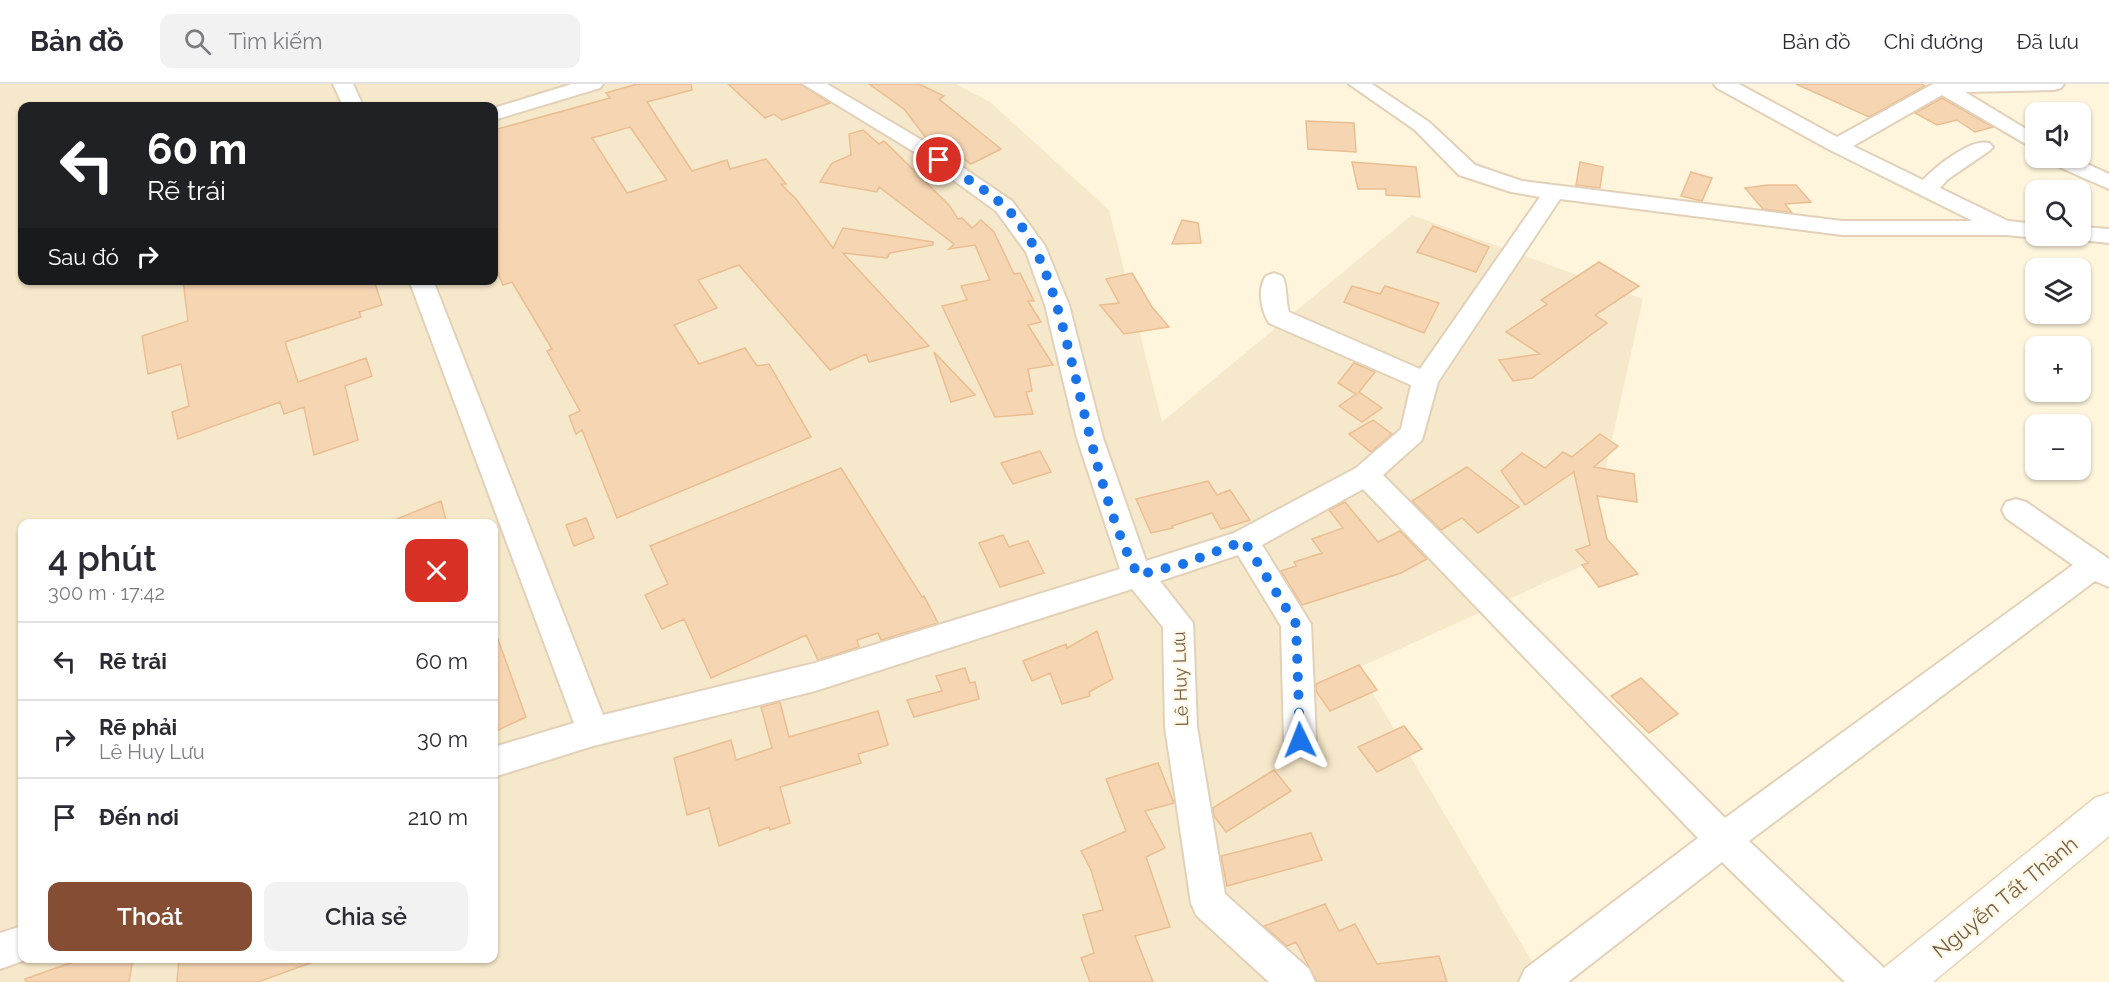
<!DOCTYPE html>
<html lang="vi">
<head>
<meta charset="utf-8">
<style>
	:root { --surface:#fff; --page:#f2f2f3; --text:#2b2b33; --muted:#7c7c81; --line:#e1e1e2; --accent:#854d34 }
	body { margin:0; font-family:Raleway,sans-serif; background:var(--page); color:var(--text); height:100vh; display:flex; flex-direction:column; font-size:22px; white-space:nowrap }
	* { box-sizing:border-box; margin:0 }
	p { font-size:20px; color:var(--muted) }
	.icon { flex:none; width:33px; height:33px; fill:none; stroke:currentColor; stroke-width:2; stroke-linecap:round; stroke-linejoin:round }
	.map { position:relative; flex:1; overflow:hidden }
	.details { position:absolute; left:18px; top:435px; width:480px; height:444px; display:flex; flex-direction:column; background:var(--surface); border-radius:12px; box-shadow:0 2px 4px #0004 }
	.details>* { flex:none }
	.guide { position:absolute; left:18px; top:18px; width:480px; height:183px; border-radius:12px; box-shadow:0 2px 4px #0004; background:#202124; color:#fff; overflow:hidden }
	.fabs { position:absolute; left:2025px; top:18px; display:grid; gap:12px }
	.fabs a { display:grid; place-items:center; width:66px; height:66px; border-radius:12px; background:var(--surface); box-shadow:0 2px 4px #0004; font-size:30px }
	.pin { position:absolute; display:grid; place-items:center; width:51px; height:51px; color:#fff; margin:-26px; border:3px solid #fff; border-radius:50%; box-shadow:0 2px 6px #0007 }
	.me { position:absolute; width:66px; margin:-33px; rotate:358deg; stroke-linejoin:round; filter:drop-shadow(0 0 4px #0008) }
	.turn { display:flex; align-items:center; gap:21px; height:126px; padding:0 30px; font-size:27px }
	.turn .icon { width:78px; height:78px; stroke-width:2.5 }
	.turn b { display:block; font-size:42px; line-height:51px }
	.then { display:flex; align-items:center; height:57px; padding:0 30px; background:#0003; gap:12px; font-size:22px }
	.round { display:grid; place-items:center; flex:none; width:63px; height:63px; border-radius:12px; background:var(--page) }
	.headline { display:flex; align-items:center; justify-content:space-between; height:102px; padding:0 30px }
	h1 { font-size:36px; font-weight:600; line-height:45px }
	.action { display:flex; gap:12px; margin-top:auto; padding:12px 30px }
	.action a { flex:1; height:69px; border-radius:12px; background:var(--accent); color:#fff; font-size:24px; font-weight:600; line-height:69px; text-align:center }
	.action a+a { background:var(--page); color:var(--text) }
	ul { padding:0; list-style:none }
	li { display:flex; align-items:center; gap:18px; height:78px; padding:0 30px; border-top:2px solid var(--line) }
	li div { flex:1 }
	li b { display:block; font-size:22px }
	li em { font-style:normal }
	header { display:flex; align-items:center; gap:36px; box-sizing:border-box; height:84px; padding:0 30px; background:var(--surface); border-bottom:2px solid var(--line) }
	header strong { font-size:28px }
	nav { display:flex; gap:33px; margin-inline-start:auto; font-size:21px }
	.search { width:420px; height:54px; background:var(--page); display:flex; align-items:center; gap:15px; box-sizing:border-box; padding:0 21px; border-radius:12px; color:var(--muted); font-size:22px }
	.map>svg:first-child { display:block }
	.residential { fill:#f6e8ca; fill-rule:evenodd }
	.building { fill:#f6d5b2; stroke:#eabe91; stroke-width:1.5; fill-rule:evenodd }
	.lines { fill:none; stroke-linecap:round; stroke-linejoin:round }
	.street-casing { stroke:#e2d1b8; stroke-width:4 }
	.secondary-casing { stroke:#e8d3b5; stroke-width:3 }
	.street { fill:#fff; fill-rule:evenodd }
	.secondary { fill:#fff; fill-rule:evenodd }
	.route { stroke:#1a73e8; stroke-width:10; stroke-dasharray:0 18 }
	.labels { text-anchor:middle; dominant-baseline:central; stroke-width:4.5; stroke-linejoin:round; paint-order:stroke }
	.street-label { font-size:18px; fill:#755b44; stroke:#fff8e5 }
	.near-street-label { font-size:21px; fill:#755b44; stroke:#fff8e5 }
</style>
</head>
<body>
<header>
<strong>Bản đồ</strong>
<div class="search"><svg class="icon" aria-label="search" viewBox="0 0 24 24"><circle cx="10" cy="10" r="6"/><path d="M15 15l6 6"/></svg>Tìm kiếm</div>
<nav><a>Bản đồ</a><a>Chỉ đường</a><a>Đã lưu</a></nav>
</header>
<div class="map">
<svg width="2109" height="898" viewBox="0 0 2109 898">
	<rect width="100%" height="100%" fill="#fef5dc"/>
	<!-- residential -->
	<path class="residential" d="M0,0h956l34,18 119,108 53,212 250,-207 231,84 -59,266 -226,103 186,314h-1544zM22,22h472v174h-472zM22,440h472v434h-472z"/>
	<!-- building -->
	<path class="building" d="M637,0h54l1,6 -45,12 45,69 35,-11 3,9 36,-10 20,25h-5l15,15 37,49 10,-20 90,14v3l-43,8 -3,5 -44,-5 86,93 -60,16 -3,-8 -36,16 -91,-105 -41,15 19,28 -43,17 25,39 46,-16 12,18 12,-2 42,73 -194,81 -35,-88 -6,4 -7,-18 11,-5 -33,-60 5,-2 -40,-67 -9,3 -9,-21v-134l116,-32 -4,-5zM630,43l37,53 -40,13 -35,-55z
		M728,0h73l29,19 -48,17 -8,-6 -9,4z
		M869,0h50l25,12 -5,3 62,50 -30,15 -23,-17 -6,3 -13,-8 -25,-33z
		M1796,0h126l3,2 -56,31z
		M1942,14l51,29 -18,5 -18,-12 -20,5 -22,-12z
		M1306,37l48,2 2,29 -48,-3z
		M863,46l16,14 5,-3 65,64 9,14 4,-1 10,10 9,-8 13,12 20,42 6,-1 14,28h-6l13,21 -13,3 25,40 -25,4 4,22 -6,1 7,22 -38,3 -53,-111 25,-6 -6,-14 29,-6 -15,-35 -26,4 5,-5 -75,-57 -2,5 -57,-10 12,-19 19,-8 -2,-21z
		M1352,78l64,5 4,30 -34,-2v-6h-28z
		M1580,78l23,5 -3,21 -24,-3z
		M1691,88l21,6 -10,23 -21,-5z
		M1768,101h28l15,17 -26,2 7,9 -29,-4 -18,-21z
		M1182,136l16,3 3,20 -29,1z
		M1433,142l56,21 -13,25 -59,-20z
		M1599,178l40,24 -44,29 12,8 -75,55 -19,3 -14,-21 41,-6 -34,-22 41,-28 -6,-4z
		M1132,189l20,34 17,20 -45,7 -24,-29 19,-2 -13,-24z
		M183,196h191l8,25 -23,7 2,5 -76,25 13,40 68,-24 6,18 -27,10 13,54 -44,15 -10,-48 -20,7 -4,-12 -102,37 -6,-27 17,-6 -8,-42 -33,10 -6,-38 46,-15z
		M1352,202l28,8 5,-8 54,17 -15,30 -80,-31z
		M934,268l41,43 -24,7z
		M1354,279l21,9 -16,20 23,16 -20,14 -23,-16 17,-12 -18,-11z
		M1373,336l19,14 -21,18 -22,-18z
		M1600,350l18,12 -24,21 40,7 3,28 -40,-6 10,43 31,35 -39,13 -17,-22 6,-2 -12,-13 14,-5 -16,-73 -49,33 -24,-34 21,-18 23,15 18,-16 9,5z
		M1040,367l11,21 -38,12 -12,-21z
		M1467,383l52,40 -41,26 -16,-15 -21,12 -29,-29z
		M841,384l81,129 2,-1 14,27 -57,17 -3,-7 -21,7 2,7 -41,13 -12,-25 -95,43 -27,-59 -22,10 -17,-34 23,-11 -18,-38z
		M1208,397l9,14 13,-5 20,30 -29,9 -9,-16 -40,13 1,2 -22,5 -15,-34z
		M441,417l6,23h-60v-1z
		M1345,418l33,40 22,-11 27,28 -26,14 -99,32 -21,-34 15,-5 -2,-4 28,-9 -10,-14 31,-11 -14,-18z
		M586,434l8,20 -20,8 -8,-21z
		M1003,451l6,12 19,-6 16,32 -44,14 -21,-44z
		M1097,547l16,48 -24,13 1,4 -28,8 -12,-31 -18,8 -9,-20 43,-17 1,4z
		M496,550l30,83 -32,15v-97z
		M1359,581l18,25 -47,21 -14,-20v-7z
		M965,584l5,15 5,-1 4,17 -65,18 -7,-17 35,-9 -6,-15z
		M1641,594l37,36 -29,19 -38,-37z
		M780,618l9,35 89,-26 10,34 -30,9 3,9 -81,24 10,36 -20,7 -1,-3 -50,19 -10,-38 -22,7 -13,-57 57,-18 5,20 36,-12 -11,-41z
		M1404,642l18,23 -45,23 -19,-25z
		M1158,679l16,40 -29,8 20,37 -19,9 24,70 -35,9 18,46h-63l-9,-24 13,-5 -11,-38 20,-5 -12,-40 -10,-19 45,-20 -20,-52z
		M1274,686l17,21 -65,41 -12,-16 -1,-8z
		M1311,749l11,27 -95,26 -6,-30z
		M1325,820l14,27 16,-7 22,40 62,-8 8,26h-130l-21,-40 -9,4 -23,-20z
		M84,874h49l-4,24h-103l-1,-3z
		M179,874h137v3l-58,21h-81z"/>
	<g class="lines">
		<!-- street casing -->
		<g class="street-casing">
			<path id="street" d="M333,0h20l10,22h-20z
				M572,0h31l-3,4 -106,32v-12z
				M803,0h24l103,61 82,56 33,45 24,59 34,133 43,123 88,-28 122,-65 45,-39 10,-44 -142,-62c-8,-13 -12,-34 -3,-47l8,-3 8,3c6,9 3,25 7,36l131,57 120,-172 -29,-5 -52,-17 -44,-45 -66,-46h23l57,38 46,43 47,16 320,40h131l-143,-71 -113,-62 -3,-4h25l98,53 96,-53h131l-3,4 -7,2 -89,2 71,43v15l-94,-55 -89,51 70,34c13,-14 48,-42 66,-37l4,4 -4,4 -41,28 -8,9 68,33 28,3v12h8l-8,2 -30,-3h-164l-282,-36 -122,183 -16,58 -39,35 342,343 348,-253 -67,-47 -4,-8 4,-8 10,-3 10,3 83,57v28l-14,-6 -346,260 136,128 6,13h-46l-123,-120 -154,120h-49l6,-13 173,-131 -335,-349 -101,56 49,79 5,116 -5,10 -11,5 -11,-5 -5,-10 -3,-114 -43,-71 -78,26 33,42 4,104 28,167 84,75 6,13h-46l-73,-67 -5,-12 -26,-176 -2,-100 -31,-38 -317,102 -222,55 -99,31v-30l80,-24 -165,-443h24l170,435 212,-52 305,-94 -43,-131 -32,-133 -19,-53 -30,-41 -80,-58z
				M2047,74h27l35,16v15l-59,-26z
				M2080,143l29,2v14l-37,-4 -2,-3h10z
				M22,842v32h9l-31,11v-36z"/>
		</g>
		<!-- secondary casing -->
		<g class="secondary-casing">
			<path id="secondary" d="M2109,709v43l-176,146h-55l7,-15 210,-169z"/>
		</g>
		<!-- street -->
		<use href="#street" class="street"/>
		<!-- secondary -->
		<use href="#secondary" class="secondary"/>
	</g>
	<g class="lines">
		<!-- route -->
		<path class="route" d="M939,76c21,15 45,28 64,45 43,39 58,116 72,170 15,62 33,144 63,200l45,-11 61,-23 52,83 4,116"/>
	</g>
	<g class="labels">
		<!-- street labels -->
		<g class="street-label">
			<text transform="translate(1180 595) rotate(-92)">Lê Huy Lưu</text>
		</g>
		<!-- near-street labels -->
		<g class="near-street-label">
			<text transform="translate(2005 813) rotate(-39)">Nguyễn Tất Thành</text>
		</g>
	</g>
</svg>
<div class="fabs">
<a><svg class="icon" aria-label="sound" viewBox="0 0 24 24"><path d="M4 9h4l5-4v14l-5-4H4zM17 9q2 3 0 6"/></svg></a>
<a><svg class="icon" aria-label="search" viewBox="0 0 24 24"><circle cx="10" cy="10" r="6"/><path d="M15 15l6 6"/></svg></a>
<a><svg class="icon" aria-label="layers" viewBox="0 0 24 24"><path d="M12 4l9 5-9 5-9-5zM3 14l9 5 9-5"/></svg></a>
<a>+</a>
<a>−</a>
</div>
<div class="pin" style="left:939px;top:76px;background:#d93025"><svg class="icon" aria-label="arrive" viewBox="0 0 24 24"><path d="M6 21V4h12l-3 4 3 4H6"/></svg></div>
<svg class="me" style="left:1300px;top:656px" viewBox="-20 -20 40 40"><path d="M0-17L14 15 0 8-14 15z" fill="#1a73e8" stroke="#fff" stroke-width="4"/></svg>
<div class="guide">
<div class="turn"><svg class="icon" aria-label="left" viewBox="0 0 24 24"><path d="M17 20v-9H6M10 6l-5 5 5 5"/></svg><div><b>60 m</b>Rẽ trái</div></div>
<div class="then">Sau đó<svg class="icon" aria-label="right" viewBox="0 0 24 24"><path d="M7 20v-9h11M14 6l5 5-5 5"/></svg></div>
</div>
<section class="details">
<div class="headline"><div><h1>4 phút</h1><p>300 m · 17:42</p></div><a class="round" style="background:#d93025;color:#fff"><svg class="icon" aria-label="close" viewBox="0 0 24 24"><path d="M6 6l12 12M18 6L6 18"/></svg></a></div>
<ul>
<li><svg class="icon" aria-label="left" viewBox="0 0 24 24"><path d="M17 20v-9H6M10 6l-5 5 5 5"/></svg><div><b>Rẽ trái</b></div><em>60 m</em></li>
<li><svg class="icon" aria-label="right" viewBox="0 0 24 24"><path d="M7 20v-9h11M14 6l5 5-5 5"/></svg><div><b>Rẽ phải</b><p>Lê Huy Lưu</p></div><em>30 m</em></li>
<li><svg class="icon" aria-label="arrive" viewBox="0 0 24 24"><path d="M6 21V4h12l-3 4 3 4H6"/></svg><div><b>Đến nơi</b></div><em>210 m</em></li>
</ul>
<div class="action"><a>Thoát</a><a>Chia sẻ</a></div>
</section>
</div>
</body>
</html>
